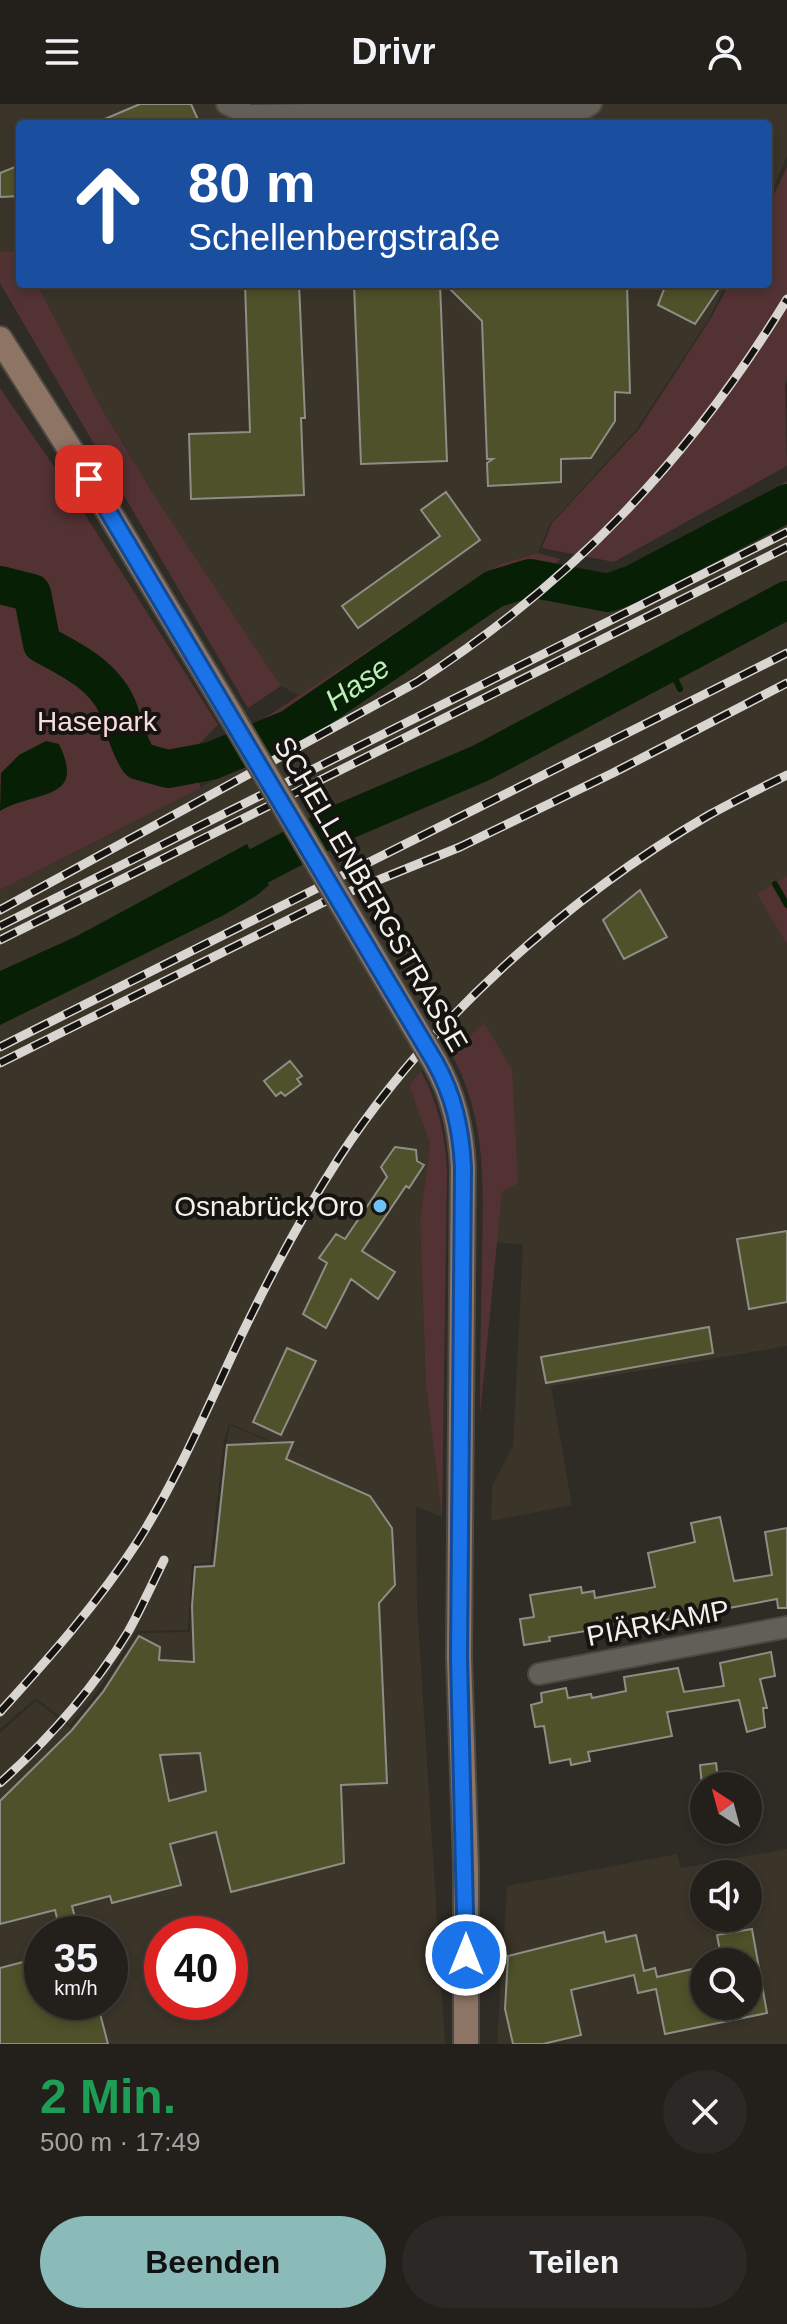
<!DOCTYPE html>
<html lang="de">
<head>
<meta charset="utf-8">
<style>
	:root { --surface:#23201c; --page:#2b2825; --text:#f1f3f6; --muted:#a3a3a3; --line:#403e3b; --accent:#8bbbb9 }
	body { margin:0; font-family:Helvetica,sans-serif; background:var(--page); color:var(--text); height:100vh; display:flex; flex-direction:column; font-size:30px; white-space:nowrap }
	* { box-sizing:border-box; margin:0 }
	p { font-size:26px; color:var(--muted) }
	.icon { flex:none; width:44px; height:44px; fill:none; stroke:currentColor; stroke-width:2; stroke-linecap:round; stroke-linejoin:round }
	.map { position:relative; height:1940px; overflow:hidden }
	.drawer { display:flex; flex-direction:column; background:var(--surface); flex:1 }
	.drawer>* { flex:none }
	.hud { position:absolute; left:16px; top:16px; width:756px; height:168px; border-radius:8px; box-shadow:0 4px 12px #0003,0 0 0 2px var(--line); background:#1a4fa0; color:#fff; overflow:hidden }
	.needle { width:52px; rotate:324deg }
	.controls { position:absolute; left:690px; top:1668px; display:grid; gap:16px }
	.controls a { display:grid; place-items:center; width:72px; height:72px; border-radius:50%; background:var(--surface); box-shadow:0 4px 12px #0003,0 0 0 2px var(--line); font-size:40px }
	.speed { position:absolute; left:24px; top:1812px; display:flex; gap:16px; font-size:40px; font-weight:700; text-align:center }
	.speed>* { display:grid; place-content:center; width:104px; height:104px; border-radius:50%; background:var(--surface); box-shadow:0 4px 12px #0003,0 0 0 2px var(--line); line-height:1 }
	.speed small { font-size:20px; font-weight:400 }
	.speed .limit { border:12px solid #d22; background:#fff; color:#111 }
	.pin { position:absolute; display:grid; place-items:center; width:68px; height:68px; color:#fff; margin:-34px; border-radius:16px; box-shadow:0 4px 12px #0006 }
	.me { position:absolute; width:88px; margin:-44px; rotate:0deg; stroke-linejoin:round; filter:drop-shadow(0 0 6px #0008) }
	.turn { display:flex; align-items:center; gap:28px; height:168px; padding:0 40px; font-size:36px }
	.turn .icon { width:104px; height:104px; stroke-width:2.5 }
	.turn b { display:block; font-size:56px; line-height:68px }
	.round { display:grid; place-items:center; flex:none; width:84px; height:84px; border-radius:42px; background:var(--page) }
	.headline { display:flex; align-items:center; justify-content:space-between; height:136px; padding:0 40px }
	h1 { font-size:48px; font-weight:800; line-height:60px; color:#1e9e55 }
	.action { display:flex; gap:16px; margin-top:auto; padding:16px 40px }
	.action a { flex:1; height:92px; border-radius:48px; background:var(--accent); color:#111; font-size:32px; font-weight:800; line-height:92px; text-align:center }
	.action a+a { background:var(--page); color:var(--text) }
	header { display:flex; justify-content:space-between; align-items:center; height:104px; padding:0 40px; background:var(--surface); font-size:36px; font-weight:800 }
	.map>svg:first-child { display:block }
	.built { fill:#3b3429; fill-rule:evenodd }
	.green { fill:#533234 }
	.water { fill:#072005 }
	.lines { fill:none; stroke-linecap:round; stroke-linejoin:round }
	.stream { stroke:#072005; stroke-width:6 }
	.river { stroke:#072005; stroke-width:38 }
	.building { fill:#4f512a; stroke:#8e8e87; stroke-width:2; fill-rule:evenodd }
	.street-casing { stroke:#4c4943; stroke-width:24 }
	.secondary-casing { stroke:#4c4943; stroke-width:28 }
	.street { stroke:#625e58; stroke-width:20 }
	.secondary { stroke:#8d7464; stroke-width:24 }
	.rail-casing { stroke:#d9d6d2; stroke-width:9 }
	.rail { stroke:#151411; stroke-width:6; stroke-dasharray:18; stroke-linecap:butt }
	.secondary-bridge-casing { stroke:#4c4943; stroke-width:28; stroke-linecap:butt }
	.secondary-bridge { stroke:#8d7464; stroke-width:24 }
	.route-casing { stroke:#114b97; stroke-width:20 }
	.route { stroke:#1a73e8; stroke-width:14 }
	.poi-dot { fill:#6ec2f3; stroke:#151411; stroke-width:3 }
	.labels { text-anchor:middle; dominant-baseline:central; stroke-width:8; stroke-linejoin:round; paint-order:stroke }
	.park-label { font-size:28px; fill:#fadbdb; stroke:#151411 }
	.street-label { font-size:28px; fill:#f3f0ec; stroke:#151411 }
	.poi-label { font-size:28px; fill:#f3f0ec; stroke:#151411; text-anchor:end }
	.water-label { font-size:30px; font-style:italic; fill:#beefb8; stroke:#151411 }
</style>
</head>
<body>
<header><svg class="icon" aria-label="menu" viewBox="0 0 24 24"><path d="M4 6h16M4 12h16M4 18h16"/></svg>Drivr<svg class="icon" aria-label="person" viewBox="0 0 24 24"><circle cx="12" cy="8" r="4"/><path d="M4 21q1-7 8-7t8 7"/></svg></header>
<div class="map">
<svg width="787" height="1940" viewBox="0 0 787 1940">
	<rect width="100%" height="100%" fill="#2f2b25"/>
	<!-- built -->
	<path class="built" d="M0,0h787v52l-19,44v-76h-748v128h-20z
		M37,180h689l-17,35 -73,111 -86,94 -12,29 -38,11 -199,132 -20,-10 -127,-191 -51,-84z
		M787,410v832l-236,40 21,119 -81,16 1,-35 21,-40 10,-201 -27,-3 6,-50 -18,-169 -33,30 -30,18 -12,15 21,58 -10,77 6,165 16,131 -26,-11 1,98 28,440h-445v-311l36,-32 35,27 30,-37 37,-58 52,-1 4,-67 18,-1 14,-120 4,-19 94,40 -95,-42 -5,18 -14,122 -18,1 -4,66 -51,1 -38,58 -29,36 -34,-27 -36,31v-839l201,-102 293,-199 36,-11 45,8 7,7 124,-36zM42,1830h68v68h-68zM162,1830h68v68h-68z
		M787,1745v195h-290l10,-158 170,-32 4,14zM704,1770h44v44h-44zM704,1858h44v44h-44z"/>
	<!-- green -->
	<path class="green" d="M787,63v213l-2,5 2,81 -173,96 -72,-14 10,-25 87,-94 72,-111 18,-34h39v-77z
		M0,148h20v32h17l66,127 51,84 127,191 -33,22 -248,-425z
		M0,284l64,93 154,244 -30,30 13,33 -201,102z
		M787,377v33l-180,97 -25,-18z
		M538,449l22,6 -20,21 -10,-2 -36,11 -203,139 -25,12 -9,-17 243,-159z
		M787,772v68l-30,-50z
		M484,919l28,46 6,114 -16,9 -22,223c0,-52 1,-103 2,-154 1,-74 6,-140 -31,-208z
		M421,967c17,32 24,63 26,99l-5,347 -16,-131 -6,-165 10,-77 -21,-58z"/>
	<!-- water -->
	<path class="water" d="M46,637l13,3c28,58 -23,46 -59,67l1,-38 18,-18z
		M247,740l22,41 -13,11 -32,19 -224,110v-54l77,-35z"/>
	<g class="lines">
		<!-- stream -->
		<path class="stream" d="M668,559l12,26
			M775,780l12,21"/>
		<!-- river -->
		<g class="river">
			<path id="s1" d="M0,481l32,8 10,51c30,16 62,31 76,64 7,19 10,36 21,53l29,8 43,-8 80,-33 203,-139 36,-11 78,15 25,-9 154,-81"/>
			<path d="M213,786l130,-68 138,-59 306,-163"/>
		</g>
	</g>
	<!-- building -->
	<path class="building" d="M140,0h51l9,20h-107z
		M20,61v31l-20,1v-24z
		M245,180h54l6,134h-4l3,77 -113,4 -2,-65 61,-2z
		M354,180h86l7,177 -86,3z
		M445,180h182l3,109 -15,-1v29l-24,37 -30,1v23l-73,4 -1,-23 6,-4h-6l-5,-138z
		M666,180h56l-27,40 -37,-19z
		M446,388l34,48 -122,88 -16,-22 98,-70 -19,-26z
		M640,786l27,47 -43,22 -21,-39z
		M290,957l12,15 -5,3 4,5 -16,12 -4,-4 -5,4 -12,-15z
		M395,1043l21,3 1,11 7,4 -15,23 -3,-2 -44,65 33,21 -17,27 -27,-20 -25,49 -23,-14 24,-51 -8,-5 17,-24 9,5 42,-62 -6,-10z
		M787,1127v71l-38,7 -12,-70z
		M709,1223l4,26 -167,30 -5,-26z
		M287,1244l29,13 -35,74 -28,-13z
		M293,1338l-7,17 84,37 22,32 3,57 -16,18 8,180 -46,2 3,78 -113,29 -15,-60 -46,12 11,41 -69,18 -2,-7 -38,10 7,28h-18l-6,-24 -55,14v-123l72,-71 31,-38 36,-56 21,11 -1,13 35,2 -2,-56 3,-39 19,-1 13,-121zM200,1649l6,38 -37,10 -9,-46z
		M720,1413l14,64 38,-6 -7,-43 22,-4v80h-9l-1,-9 -160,30 -1,-3 -67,11 1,4 -26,4 -4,-26 14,-2 -4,-22 51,-8 1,6 12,-2 1,7 60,-11 -7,-34 47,-11 -4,-19z
		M771,1548l4,24 -15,3 7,29h-4l2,19 -18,5 -8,-32 -72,12 5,24 -84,16 2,9 -19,4 -1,-6 -20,4 -6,-37 -9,1 -4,-22 11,-3 -1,-9 25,-5 2,10 23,-4 1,4 34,-7 -2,-14 54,-9 6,24 40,-6 -4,-23z
		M716,1659l3,23h-17l-2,-21z
		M752,1825l15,84 -102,21 -9,-45 -18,4 -4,-18 -63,15 10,45 -38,9h-30l-8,-35 3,-53 96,-24 2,10 30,-7 8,36 11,-3 2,9 44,-10 3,15v24h44v-44h-26l-5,-27z
		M42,1853v45h55l11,42h-108v-76z"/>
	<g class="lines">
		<!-- street casing -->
		<g class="street-casing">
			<path id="street" d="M227,0l22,11 299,-5 37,-2 6,-4
				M539,1570l248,-47"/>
		</g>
		<!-- secondary casing -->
		<g class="secondary-casing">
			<path id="secondary" d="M0,235l89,140 143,238
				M435,958c19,34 26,67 28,105l-4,490 7,209v178"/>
		</g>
		<!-- street -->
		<use href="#street" class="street"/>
		<!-- secondary -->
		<use href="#secondary" class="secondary"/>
		<!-- rail casing -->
		<g class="rail-casing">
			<path id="rail" d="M0,806l417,-228c156,-100 274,-225 370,-383
				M0,822l787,-394
				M0,836l787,-393
				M0,943l787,-394
				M0,959l324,-161 136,-55 153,-74 174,-90
				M0,1608c49,-54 98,-109 138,-171 41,-65 71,-137 104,-207 29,-60 61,-120 97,-176 89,-137 229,-261 370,-343 25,-14 52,-27 78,-40
				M0,1679c49,-44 93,-94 128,-151 13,-23 24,-48 36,-72"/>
		</g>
		<!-- rail -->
		<use href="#rail" class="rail"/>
		<!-- secondary-bridge casing -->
		<g class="secondary-bridge-casing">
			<path id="secondary-bridge" d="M232,613l203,345"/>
		</g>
		<!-- secondary-bridge -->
		<use href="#secondary-bridge" class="secondary-bridge"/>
	</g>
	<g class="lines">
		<!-- route casing -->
		<g class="route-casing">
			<path id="route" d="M89,375l346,583c19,34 26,67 28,105l-4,490 7,298"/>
		</g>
		<!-- route -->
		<use href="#route" class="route"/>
	</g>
	<!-- markers -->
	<circle class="poi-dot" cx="380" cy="1102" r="8"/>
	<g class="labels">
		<!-- park labels -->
		<g class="park-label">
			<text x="97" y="617">Hasepark</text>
		</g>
		<!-- street labels -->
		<g class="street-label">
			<text transform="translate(371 790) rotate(60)">SCHELLENBERGSTRASSE</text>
			<text transform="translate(658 1519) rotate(-11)">PIÄRKAMP</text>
		</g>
		<!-- poi labels -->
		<g class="poi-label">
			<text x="364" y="1102">Osnabrück Oro</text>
		</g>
		<!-- water labels -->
		<g class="water-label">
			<text stroke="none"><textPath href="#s1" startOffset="484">Hase</textPath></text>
		</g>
	</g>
</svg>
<div class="controls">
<a><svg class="needle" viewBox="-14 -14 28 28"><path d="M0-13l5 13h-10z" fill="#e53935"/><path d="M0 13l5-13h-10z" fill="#a3a3a3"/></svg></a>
<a><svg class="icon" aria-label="sound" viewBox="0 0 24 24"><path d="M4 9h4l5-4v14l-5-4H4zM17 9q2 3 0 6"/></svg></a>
<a><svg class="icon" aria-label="search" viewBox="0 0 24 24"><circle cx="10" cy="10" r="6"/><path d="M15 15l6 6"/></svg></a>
</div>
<div class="speed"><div>35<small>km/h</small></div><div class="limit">40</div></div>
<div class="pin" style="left:89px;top:375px;background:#d93025"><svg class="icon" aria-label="arrive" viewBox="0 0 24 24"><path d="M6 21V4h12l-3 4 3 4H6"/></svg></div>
<svg class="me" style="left:466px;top:1851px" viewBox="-20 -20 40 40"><circle r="17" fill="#1a73e8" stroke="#fff" stroke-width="3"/><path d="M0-11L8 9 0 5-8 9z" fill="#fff"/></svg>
<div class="hud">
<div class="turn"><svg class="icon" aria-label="ahead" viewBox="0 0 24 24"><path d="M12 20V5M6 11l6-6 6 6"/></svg><div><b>80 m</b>Schellenbergstraße</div></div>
</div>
</div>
<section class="drawer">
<div class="headline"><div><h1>2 Min.</h1><p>500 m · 17:49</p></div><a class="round"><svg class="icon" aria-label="close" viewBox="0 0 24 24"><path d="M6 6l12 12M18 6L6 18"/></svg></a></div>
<div class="action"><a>Beenden</a><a>Teilen</a></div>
</section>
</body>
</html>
